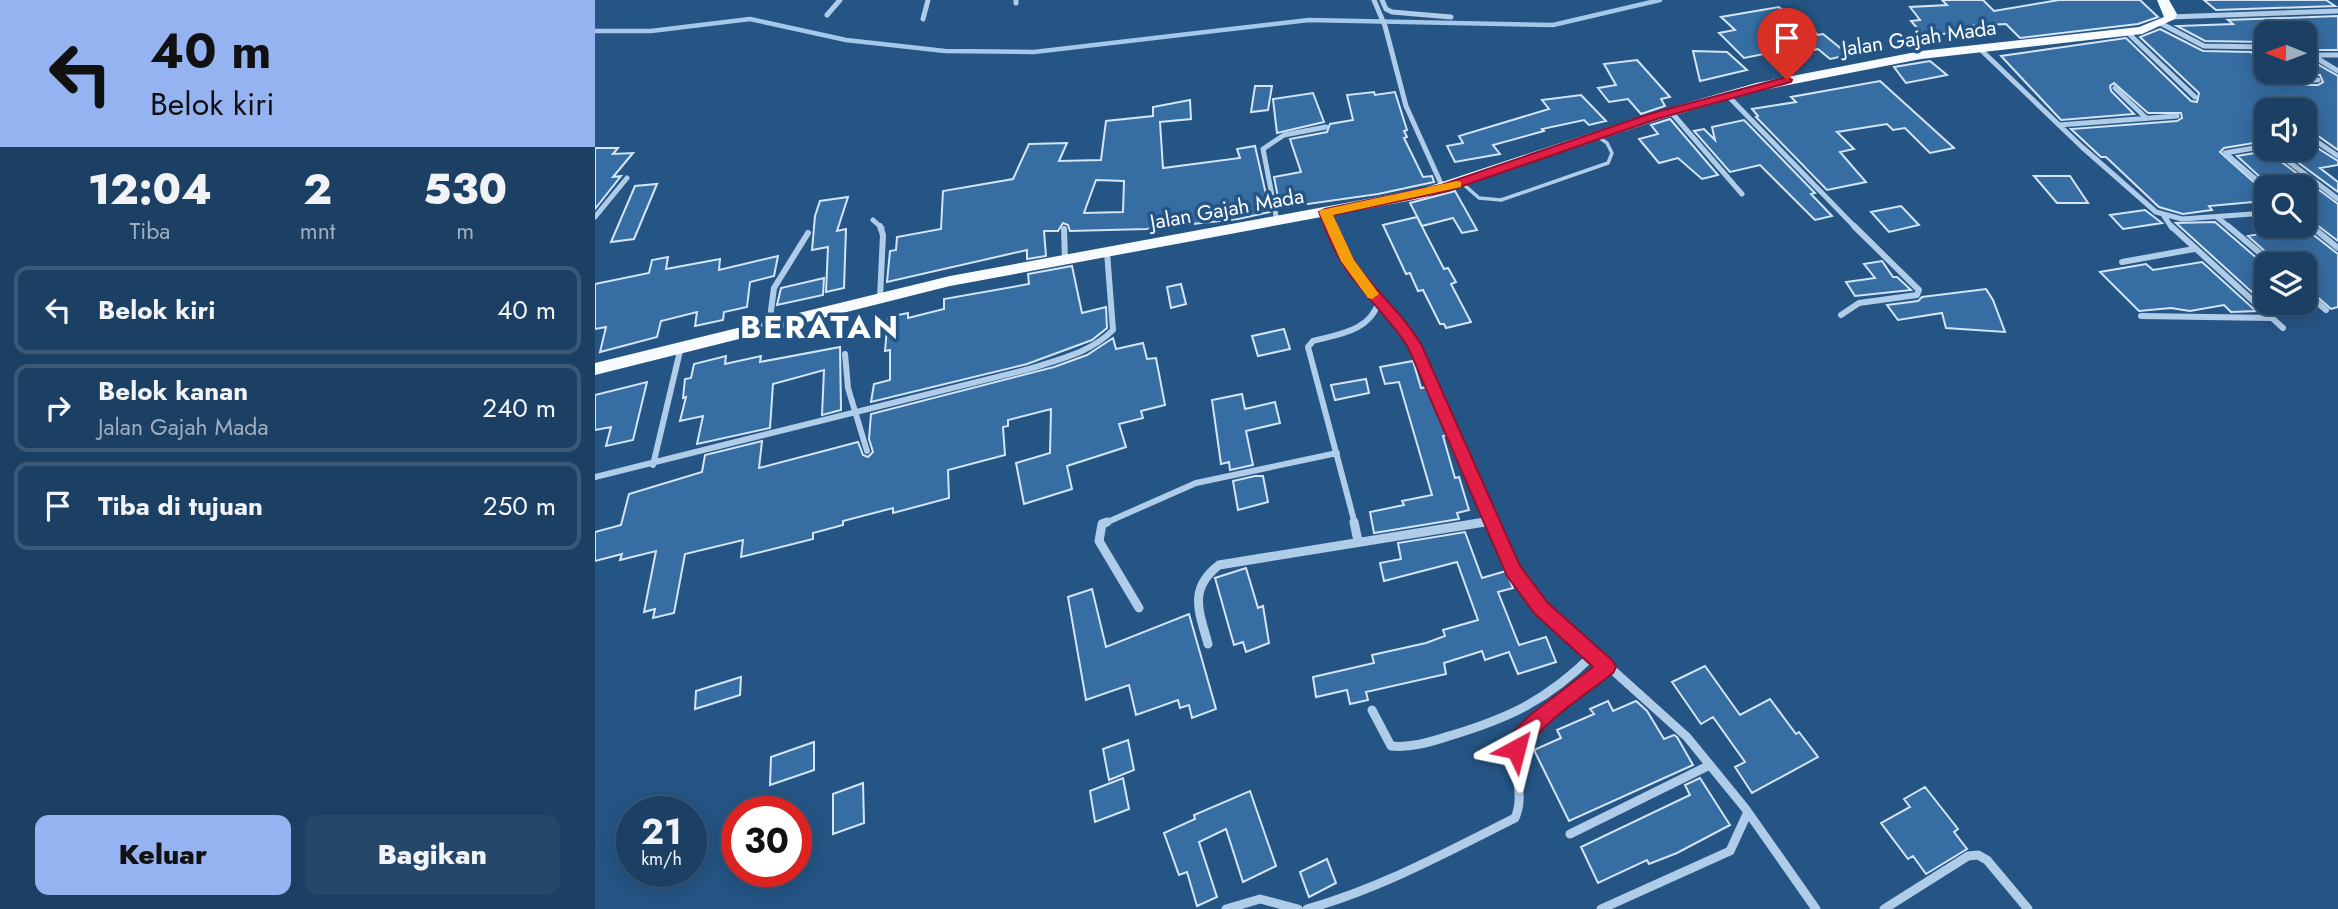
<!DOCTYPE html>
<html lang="id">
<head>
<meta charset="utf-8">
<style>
	:root { --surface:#1c4064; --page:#25476a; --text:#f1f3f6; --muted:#a0afbf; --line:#3a5978; --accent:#95b2f1 }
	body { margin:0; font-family:Jost,sans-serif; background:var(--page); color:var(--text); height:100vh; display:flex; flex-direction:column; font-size:26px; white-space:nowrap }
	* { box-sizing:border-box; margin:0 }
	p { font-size:23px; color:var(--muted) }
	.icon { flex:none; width:38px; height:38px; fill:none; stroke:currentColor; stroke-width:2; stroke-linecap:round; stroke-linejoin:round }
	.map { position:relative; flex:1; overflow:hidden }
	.details { display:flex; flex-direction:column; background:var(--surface); width:595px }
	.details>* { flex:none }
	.top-card { background:#95b2f1; color:#111; overflow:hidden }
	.needle { width:46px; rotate:271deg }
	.fabs { position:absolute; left:1659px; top:21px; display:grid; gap:14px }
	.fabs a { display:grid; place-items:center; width:63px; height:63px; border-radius:14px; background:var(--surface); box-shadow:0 4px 18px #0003,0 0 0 2px var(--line); font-size:35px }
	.speed { position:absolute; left:21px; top:796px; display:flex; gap:14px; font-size:35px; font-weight:700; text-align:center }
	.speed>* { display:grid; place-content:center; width:91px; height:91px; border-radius:50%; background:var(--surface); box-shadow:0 4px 18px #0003,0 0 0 2px var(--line); line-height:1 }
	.speed small { font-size:18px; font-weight:400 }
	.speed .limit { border:10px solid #d22; background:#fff; color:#111 }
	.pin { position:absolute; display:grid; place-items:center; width:60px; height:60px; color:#fff; margin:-72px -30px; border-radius:50% 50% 50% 0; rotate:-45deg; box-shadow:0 0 7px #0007 }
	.pin .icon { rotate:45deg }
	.me { position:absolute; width:77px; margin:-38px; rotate:38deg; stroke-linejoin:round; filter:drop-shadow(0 0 5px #0008) }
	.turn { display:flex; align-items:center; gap:24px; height:147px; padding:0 35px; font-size:32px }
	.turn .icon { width:91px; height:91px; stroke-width:2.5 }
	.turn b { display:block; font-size:49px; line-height:60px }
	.eta { display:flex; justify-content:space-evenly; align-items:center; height:119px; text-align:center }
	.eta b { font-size:42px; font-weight:800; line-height:49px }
	.button { display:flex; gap:14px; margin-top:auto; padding:14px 35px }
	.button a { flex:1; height:80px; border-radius:14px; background:var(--accent); color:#111; font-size:28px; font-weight:800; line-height:80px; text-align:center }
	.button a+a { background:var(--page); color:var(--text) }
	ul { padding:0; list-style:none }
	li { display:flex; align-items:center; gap:21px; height:88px; margin:0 14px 10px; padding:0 21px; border:4px solid var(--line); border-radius:14px }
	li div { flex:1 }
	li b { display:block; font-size:26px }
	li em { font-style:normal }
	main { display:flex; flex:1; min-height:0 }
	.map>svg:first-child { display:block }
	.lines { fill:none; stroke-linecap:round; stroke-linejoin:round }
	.stream { stroke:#a4c8e9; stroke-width:4.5 }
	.building { fill:#366da2; stroke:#d3e5f6; stroke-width:2; fill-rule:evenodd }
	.service { stroke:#afcce8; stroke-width:3.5 }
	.minor-far2 { stroke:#afcce8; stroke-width:5 }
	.minor-far1 { stroke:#afcce8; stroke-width:6 }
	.minor { stroke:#afcce8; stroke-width:9 }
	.trunk { fill:#f8fbfe; fill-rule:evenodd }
	.route { fill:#e11d48; stroke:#92132f; stroke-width:2 }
	.slow { fill:#f59e0b }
	.labels { text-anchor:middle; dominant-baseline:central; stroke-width:7; stroke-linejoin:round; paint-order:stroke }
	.far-street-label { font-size:21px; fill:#fff; stroke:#255585 }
	.district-label { font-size:32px; font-weight:bold; letter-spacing:2px; fill:#fff; stroke:#255585 }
</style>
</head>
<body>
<main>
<section class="details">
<div class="top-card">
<div class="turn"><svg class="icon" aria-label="left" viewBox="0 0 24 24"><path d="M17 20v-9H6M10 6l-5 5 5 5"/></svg><div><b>40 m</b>Belok kiri</div></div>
</div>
<div class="eta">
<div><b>12:04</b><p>Tiba</p></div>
<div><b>2</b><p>mnt</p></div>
<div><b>530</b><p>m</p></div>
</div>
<ul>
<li><svg class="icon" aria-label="left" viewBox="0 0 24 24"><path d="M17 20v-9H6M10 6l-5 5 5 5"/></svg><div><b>Belok kiri</b></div><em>40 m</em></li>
<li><svg class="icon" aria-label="right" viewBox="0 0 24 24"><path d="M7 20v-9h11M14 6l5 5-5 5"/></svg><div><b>Belok kanan</b><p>Jalan Gajah Mada</p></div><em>240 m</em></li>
<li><svg class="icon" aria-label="arrive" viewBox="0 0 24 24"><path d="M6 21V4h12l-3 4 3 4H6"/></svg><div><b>Tiba di tujuan</b></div><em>250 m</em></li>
</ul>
<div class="button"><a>Keluar</a><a>Bagikan</a></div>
</section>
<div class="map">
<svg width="1743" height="909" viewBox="0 0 1743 909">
	<rect width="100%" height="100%" fill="#255585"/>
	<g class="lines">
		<!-- stream -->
		<path class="stream" d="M0,31h56l99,-12 96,21 99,11 89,1 275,-32 244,5 107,-25"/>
	</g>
	<!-- building -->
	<path class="building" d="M1347,0h41l11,11 65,-11h81l18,17 -20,7 -118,14 -14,-14 -36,2 4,6 -51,3 -12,-14 9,-1 -10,-13 37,-2z
		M1609,0h122l9,6 -119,4z
		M1184,7l19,17 6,-2 14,13 5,-1 26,21 -19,4 -12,-10 -34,7 -5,-5 -35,7 -25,-25 16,-3 -14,-13z
		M1743,16v34h-25l-8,-4v-13h-39v9l-61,-1 -28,-15 56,-2 -5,-4z
		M1565,29l43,22 48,1 15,14v6l24,13h28l5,-3 -3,-7 -33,-3h18v-15l33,19v74l-20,-14 -13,-1v-25h-39v31l-42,7 -4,4 46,41v15h-5l-8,-6 -44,4 3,4 -29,4 -24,-7 -53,-50h-5l-30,-28 106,-8 5,-3 -1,-5h-33l-34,-30 -4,3 1,5 23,23 -73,6 -60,-64 125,-18 65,63 6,1 2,-9 -59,-56z
		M1098,51l34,1 20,18 -47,11z
		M1042,60l33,37 -9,2 4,7 -24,8 -13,-15 -19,3 -11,-14 18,-3 -12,-21z
		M1335,61l17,14 -41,8 -12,-16z
		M1285,81l74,67 -24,5 -25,-25 -12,2 -6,-6 -50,8 17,17 -14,3 26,30 -39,8 -71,-73 2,-1 -6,-7 44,-7 -5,-5z
		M660,86h17l-4,24 -17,2z
		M779,92l1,3 20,-3 12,38 -3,1 3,6 -3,1 19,39 9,-1 2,6 -56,12 -98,14 -6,-31 27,-5 -11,-33 37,-7 3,-8 23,-4 -6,-25z
		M718,93l11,29 -47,11 -4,-34z
		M986,95l25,26 -17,4 -5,-5 -42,9 2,2 -51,14 7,9 -45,8 -8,-16 16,-3 -4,-7 90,-27 -7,-9z
		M595,100l1,19 -31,3 3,46 77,-10 -3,-9 18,-3 15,66 -32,7 -91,10 -77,2 -2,-6 -5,-2 -5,8h-14l2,25 -19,3v-9l-140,32 3,-31 6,-1 1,-13 44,-8 2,-38 70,-12 16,-35 38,-1 -8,18 42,-1 5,-39 47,-5v-9zM501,180l28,1 -1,31 -39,1z
		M1075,119l48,56 -16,4 -24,-21 -19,5 -20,-24 19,-5 -7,-9z
		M1149,120l71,73 -4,1 21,22 -17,4 -55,-55 -30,7 -36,-41 10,-2 11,11 -3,-13z
		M1710,145l9,1 24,15v4l-18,3 18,14v10l-58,-43h25z
		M0,148h23l-5,6 20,-1 -20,24 8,-1 -26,33z
		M1672,151l71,53v37l-33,-25v-29h-34l-34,-31z
		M1439,176h36l18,27h-31z
		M62,184l-23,55 -23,3 24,-56z
		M860,191l22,39 -15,3 -9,-15 -31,8 -12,-23z
		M253,197l-11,34 9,-2 -2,59 -18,4 2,-45 -16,3 3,-34 5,-15z
		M1306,206l18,19 -30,7 -18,-20z
		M1550,210l17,13 -39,6 -13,-14z
		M822,217l27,52 4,-1 8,14 -5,2 20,38 -25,6 -2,-4h-4l-17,-34 -5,1 -8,-18 -4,1 -23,-49z
		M1620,222l51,44v39l-90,-82z
		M1688,226h19l36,28v53l-7,2 -26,-23v-22h-26l-31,-28 39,-7z
		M183,256l-4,20 -24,6 -3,25 -23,5 -1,8 -28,6 2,-14 -36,9 -4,16 -57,15 6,-25 -11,2v-45l54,-11 3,-13 16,-3 -2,12 54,-10 -1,11z
		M1287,261l11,16h4l14,13 -56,6 -9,-14 29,-4 -11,-14z
		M1607,262l54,49 -25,1 -7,-7 -34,6 -19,-3 -32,3 -39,-39 46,-8 7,6z
		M477,266l10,47 24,-6 1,21 -15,12 -65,24 -156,38 3,-18 16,-4v-30l-5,1 3,-34 20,-4v5l36,-9v-10l85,-15 -1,-10z
		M229,278l-1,17 -46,10 4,-17z
		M586,284l5,20 -15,4 -4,-21z
		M1391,289l7,11 12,32 -59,-4 -4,-15 -44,7 -11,-15 31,-4 4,-4z
		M689,329l6,20 -32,7 -6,-20z
		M518,338l3,11 27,-6 4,16 9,-1 9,47 -24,6 2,7 -24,6 7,23 -59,19 5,23 -48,15 -8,-41 34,-10 1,-44 -43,11v6l-5,1 2,28 -57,15 1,28 -56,15v-5l-50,13v4l-30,8v6l-72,18 2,-17 -58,14 -11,59 -21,5 2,-9 -11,3 12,-61 -36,9 2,-6 -27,7v-29l26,-7 8,-31 73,-22 3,-17 57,-14 -3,27 99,-26 5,13 5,2 5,-5 -4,-13 2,-25 183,-47 33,-12z
		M245,347l1,63 -19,5 2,-45 -51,14 -3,44 -73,16 6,-28 -23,5 6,-24 -3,1 2,-19 6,-1 3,-14 32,-8 -1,8 36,-8 -1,6z
		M818,361l8,27 6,-1 20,48 -4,1 12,42 4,-1 10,33 -12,3 2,6 -85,14 -4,-21 34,-7 -2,-4 30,-6 -33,-113 -14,2 -5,-17z
		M771,379l3,14 -34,7 -4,-15z
		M52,382l-14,58 -27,6 5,-19 -16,3v-35z
		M647,394l3,15 30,-7 5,21 -34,8 7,34 -23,5 -1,-8 -8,2 -9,-64z
		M660,476h8l5,26 -30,8 -5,-29z
		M870,532l17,46 24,-7 7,17 -15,4 21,53 27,-8 10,25 -38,12 -9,-22 -24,8 -3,-9 -38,12 2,11 -80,18 2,8 -18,4 -3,-14 -31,7 -3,-20 61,-14 -2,-8 54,-12 19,-7 -2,-6 35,-10 -21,-58 -73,19 -4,-18 21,-4 -3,-16z
		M651,568l12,40 5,-2 6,37 -23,9 -3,-10 -9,3 -19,-67z
		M497,589l14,58 83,-33 27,95 -24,9 -3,-13 -9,3 -2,-8 -42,15 -7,-30 -43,15 -18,-103z
		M1110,666l35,49 30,-16 26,35 3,-2 19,25 -66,36 -17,-26 10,-5 -32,-45 -12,7 -29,-42z
		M146,677l-1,18 -45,14 1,-18z
		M1013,701l5,10 23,-10 11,10 17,28 10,-4 3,2 16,28 -124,56 -35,-71 27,-12 -4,-8 37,-16 -4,-5z
		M533,740l6,30 -25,10 -6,-31z
		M219,742v28l-44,15 1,-28z
		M528,778l6,31 -34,13 -5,-31z
		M1105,778l30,47 -53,28 -28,11 -2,-4 -49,23 -17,-36 109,-52 -5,-10z
		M268,783l1,40 -31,11v-40z
		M1330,787l33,42 -4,3 13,17 -41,25 -13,-18 -5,3 -27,-36 29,-16 -6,-8z
		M655,791l26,75 -33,16 -17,-53 -27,13 18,55 -20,9 -10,-34 -8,3 -15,-42 31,-14 -1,-4z
		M732,859l9,24 -27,14 -9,-25z"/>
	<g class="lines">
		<!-- service -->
		<path class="service" d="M867,183l17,15 22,2 107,-37 4,-10 -5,-10 -10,-7"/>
		<!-- minor-far2 -->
		<path class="minor-far2" d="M421,0v3
			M779,0l11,26 21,80 37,82
			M787,0l4,9 6,3 59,5
			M232,15l13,-15
			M1575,17l168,-6
			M328,19l5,-19
			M1567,24l42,22 62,1
			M1532,32l68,65
			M1659,47l12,14
			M1384,48l103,99 74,65 26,7 84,-6
			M1710,51l33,20
			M1719,55h24
			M1681,72l16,8h26
			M1520,88l31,30
			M1132,95l129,133
			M1076,112l71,82
			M1464,125l118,-9
			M1710,140l11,1 22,15
			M1671,146l-41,7 41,35
			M1677,149l66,50
			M730,213l5,15
			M1569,216l8,12
			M0,217l32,-39
			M1622,217l13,11
			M278,220l9,8
			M682,221l-14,-72 21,-14 42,-8
			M1710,221l8,7"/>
		<!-- minor-far1 -->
		<path class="minor-far1" d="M285,226l3,9 -3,62
			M735,226l23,42 62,78 77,178
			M1576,226l112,102
			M1633,226l45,38
			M1716,226l27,22
			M469,229l1,31
			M1527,262l72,-13
			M1710,292l21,18
			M1246,315l18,-12 58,-8 2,-5 -65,-64
			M1546,316l132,2
			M174,325l5,-37 34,-55
			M250,354l3,34 19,63
			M58,465l28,-118
			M0,477l434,-108c31,-10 61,-16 84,-39l-6,-78
			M508,524l93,-41 141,-30
			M760,524l-47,-177 5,-6c27,-7 57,-10 66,-40
			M879,524l17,-3"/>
		<!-- minor -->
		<path class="minor" d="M512,522l-5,2 -3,17 40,67
			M759,522l4,19
			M896,522l14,32 32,48 150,135 58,71 71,101
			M613,644c-9,-33 -20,-55 11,-79l266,-43
			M777,710l19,36c21,2 39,-4 58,-10 61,-18 98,-36 144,-81
			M975,834l140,-69
			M631,909l34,-10 38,10
			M712,909c74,-21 140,-57 208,-91 11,-25 -4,-46 2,-70 4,-17 73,-67 90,-81
			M1006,909l129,-58 17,-37
			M1289,909l84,-53 10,-1 9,5 41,49"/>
		<!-- trunk -->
		<path class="trunk" d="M1562,0h12l8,14 -2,5 -33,15 -221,25 -163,32 -100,29 -234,78 -474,88 -355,89v-12l355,-87 471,-87 227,-75 108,-31 165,-32 218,-24 25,-10z"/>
	</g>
	<!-- route -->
	<path class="route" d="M1192,77l5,3 -1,2 -134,37 -209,72 -115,24c7,20 17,42 30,58 21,26 42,44 59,73l98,220 28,37 65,58 3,6 -3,6c-27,22 -77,52 -90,83l-7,3 -7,-3 -3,-7 8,-18 16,-16 63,-48 -58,-53 -28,-38 -99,-229c-16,-25 -36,-44 -54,-67 -16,-19 -27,-45 -35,-68l6,-3 116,-24 208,-71z"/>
	<!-- slow -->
	<path class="slow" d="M862,181l4,1v5l-128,28 21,45 25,34 -7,5 -4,-1 -27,-37 -22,-49 2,-2z"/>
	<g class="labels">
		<!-- far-street labels -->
		<g class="far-street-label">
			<text transform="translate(1324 38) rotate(-8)">Jalan Gajah Mada</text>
			<text transform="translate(632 209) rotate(-10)">Jalan Gajah Mada</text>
		</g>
		<!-- district labels -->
		<g class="district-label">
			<text x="225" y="327">BERATAN</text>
		</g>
	</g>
</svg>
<div class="fabs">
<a><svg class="needle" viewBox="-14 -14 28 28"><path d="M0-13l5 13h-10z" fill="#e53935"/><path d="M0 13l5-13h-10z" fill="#a0afbf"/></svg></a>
<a><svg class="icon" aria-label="sound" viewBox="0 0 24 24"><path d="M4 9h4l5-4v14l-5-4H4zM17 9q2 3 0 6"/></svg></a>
<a><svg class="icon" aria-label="search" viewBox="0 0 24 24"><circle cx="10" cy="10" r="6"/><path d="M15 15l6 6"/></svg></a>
<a><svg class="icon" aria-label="layers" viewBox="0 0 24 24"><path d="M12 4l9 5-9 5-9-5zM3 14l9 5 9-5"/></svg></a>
</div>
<div class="speed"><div>21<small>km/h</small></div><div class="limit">30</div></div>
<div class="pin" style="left:1192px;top:80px;background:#d93025"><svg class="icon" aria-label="arrive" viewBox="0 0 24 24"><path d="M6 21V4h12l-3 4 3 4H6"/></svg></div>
<svg class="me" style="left:921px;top:749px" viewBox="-20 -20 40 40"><path d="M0-17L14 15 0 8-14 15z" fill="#e11d48" stroke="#fff" stroke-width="4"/></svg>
</div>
</main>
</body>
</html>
